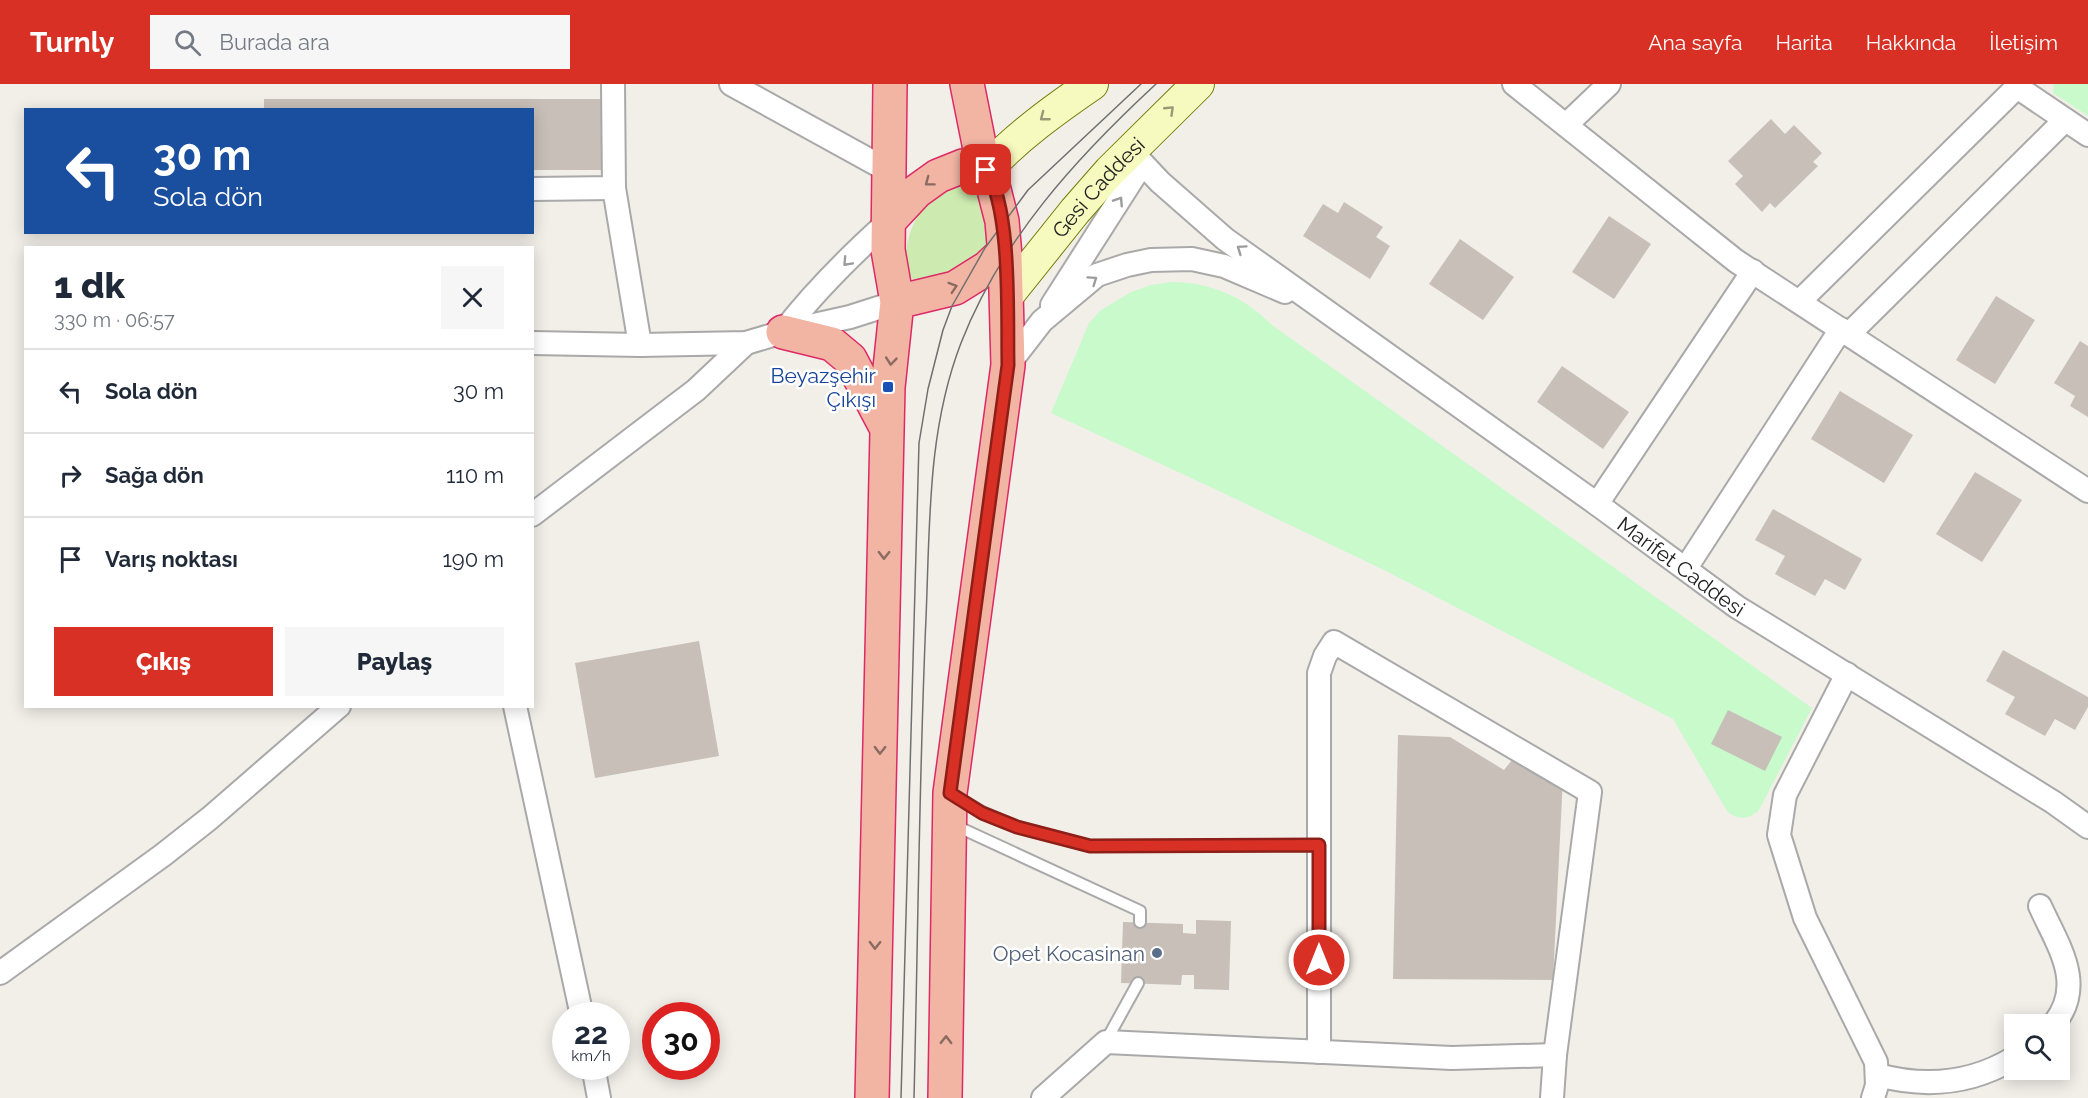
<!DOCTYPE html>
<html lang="tr">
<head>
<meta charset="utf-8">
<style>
	:root { --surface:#fff; --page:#f6f6f7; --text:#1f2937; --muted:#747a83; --line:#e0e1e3; --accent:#d93025 }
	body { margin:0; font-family:Raleway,sans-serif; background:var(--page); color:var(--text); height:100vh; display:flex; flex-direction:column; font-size:22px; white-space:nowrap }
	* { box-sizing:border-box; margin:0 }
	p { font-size:20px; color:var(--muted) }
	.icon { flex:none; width:33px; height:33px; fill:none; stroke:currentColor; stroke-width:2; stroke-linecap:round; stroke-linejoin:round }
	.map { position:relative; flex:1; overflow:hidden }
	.panel { position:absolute; left:24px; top:162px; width:510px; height:462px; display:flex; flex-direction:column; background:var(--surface); border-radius:0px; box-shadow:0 3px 15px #0003 }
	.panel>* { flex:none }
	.top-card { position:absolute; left:24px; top:24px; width:510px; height:126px; border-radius:0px; box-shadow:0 3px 15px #0003; background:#1a4fa0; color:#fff; overflow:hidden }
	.controls { position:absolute; left:2004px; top:930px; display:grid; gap:12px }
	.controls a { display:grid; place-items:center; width:66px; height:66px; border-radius:0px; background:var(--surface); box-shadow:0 3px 15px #0003; font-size:30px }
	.speed { position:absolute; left:552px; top:918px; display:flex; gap:12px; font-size:30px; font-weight:700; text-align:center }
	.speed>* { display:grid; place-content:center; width:78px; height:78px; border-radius:50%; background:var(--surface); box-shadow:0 3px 15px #0003; line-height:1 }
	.speed small { font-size:15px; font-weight:400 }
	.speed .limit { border:9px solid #d22; background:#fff; color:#111 }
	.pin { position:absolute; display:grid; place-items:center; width:51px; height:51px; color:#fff; margin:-26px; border-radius:12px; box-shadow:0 3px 9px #0006 }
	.me { position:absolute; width:66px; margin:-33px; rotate:0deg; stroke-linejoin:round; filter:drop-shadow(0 0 4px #0008) }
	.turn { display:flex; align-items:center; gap:21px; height:126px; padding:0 30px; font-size:27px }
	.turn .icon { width:78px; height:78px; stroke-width:2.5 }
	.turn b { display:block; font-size:42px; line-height:51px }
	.round { display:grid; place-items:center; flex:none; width:63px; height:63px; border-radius:0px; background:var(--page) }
	.headline { display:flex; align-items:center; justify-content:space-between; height:102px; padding:0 30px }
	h1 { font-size:36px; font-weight:800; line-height:45px }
	.action { display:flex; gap:12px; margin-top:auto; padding:12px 30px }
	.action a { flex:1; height:69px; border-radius:0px; background:var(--accent); color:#fff; font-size:24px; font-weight:800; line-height:69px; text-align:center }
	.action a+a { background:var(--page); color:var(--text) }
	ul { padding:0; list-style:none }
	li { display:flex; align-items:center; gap:18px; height:84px; padding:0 30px; border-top:2px solid var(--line) }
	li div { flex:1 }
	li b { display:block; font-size:22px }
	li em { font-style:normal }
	header { display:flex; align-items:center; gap:36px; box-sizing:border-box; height:84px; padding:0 30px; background:var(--accent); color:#fff }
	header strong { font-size:28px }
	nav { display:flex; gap:33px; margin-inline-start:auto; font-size:21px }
	.search { width:420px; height:54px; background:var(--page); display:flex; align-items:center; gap:15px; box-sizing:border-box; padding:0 21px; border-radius:0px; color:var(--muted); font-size:22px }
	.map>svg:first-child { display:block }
	.grass { fill:#cdebb0 }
	.park { fill:#c8facc }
	.building { fill:#c7bfb8 }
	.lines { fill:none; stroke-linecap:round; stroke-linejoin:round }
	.service-casing { stroke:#a9a9a9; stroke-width:14 }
	.minor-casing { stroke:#a9a9a9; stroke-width:26 }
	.secondary-casing { stroke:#707d05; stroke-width:34 }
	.trunk-casing { stroke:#dc2a67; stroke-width:36 }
	.service { stroke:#fff; stroke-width:10 }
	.minor { stroke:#fff; stroke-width:22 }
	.secondary { stroke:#f7fabf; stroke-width:32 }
	.trunk { stroke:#f2b4a3; stroke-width:33 }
	.tram { stroke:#707070; stroke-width:1.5 }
	.oneway { stroke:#979978 }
	.oneway2 { stroke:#8a6b62 }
	.oneway3 { stroke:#9c9c9c }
	.route-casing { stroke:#8d1f18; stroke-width:15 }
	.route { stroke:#d93025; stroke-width:10 }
	.transit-dot { fill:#1a4fb4; stroke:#fff; stroke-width:2 }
	.service-dot { fill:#5c6f8a; stroke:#fff; stroke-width:2 }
	.labels { text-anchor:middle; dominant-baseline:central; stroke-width:5; stroke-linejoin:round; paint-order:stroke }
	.street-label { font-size:21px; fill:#222; stroke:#fff }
	.transit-label { font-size:21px; fill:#164399; stroke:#fff; text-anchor:end }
	.service-label { font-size:21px; fill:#4e5e75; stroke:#fff; text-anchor:end }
</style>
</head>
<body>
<header>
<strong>Turnly</strong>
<div class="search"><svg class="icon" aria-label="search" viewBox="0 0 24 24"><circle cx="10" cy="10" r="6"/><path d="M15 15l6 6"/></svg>Burada ara</div>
<nav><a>Ana sayfa</a><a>Harita</a><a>Hakkında</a><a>İletişim</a></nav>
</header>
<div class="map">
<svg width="2088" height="1014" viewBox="0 0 2088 1014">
	<rect width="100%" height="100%" fill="#f2efe9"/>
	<!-- grass -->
	<path class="grass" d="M967,98l10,2 17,57 -9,23 -66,18c-27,-7 -8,-64 7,-78 12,-10 27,-17 41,-22z"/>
	<!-- park -->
	<path class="park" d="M2054,0h34v32l-35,-23z
		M1171,198c40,0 73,15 101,43l540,383 -53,102c-10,10 -22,10 -32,1l-54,-92 -287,-148 -167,-80 -168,-78 38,-90 12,-13 30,-18 20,-7z"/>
	<!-- building -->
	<path class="building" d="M264,15h351v71h-83v-60h-268z
		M1771,35l14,15 9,-9 28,28 -9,9 5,4 -43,42 -5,-5 -8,9 -27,-28 8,-8 -15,-15z
		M1344,118l39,25 -7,10 14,9 -20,33 -67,-43 20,-32 15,9z
		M1609,132l42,28 -37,55 -42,-27z
		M1460,155l54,38 -31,43 -54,-36z
		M1996,212l39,24 -40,64 -39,-24z
		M2080,257l8,5v71l-18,-11 5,-10 -21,-13z
		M1562,282l67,46 -26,37 -66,-47z
		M1840,307l73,44 -29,48 -73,-44z
		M1975,388l47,28 -40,62 -46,-28z
		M1773,425l89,50 -17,31 -20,-11 -10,17 -40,-22 10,-18 -30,-16z
		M699,557l20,115 -124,22 -20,-115z
		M2003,566l85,47v10l-13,23 -20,-11 -10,17 -40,-22 10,-17 -29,-16z
		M1728,626l54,27 -17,34 -54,-27z
		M1398,651l52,2 54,33 12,-15 47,22 -10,203 -160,-1z
		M1196,836l35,1 -2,69 -35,-1v-14h-12l-1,10 -60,-2 2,-61 60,2v9l13,1z"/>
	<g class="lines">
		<!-- service casing -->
		<g class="service-casing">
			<path id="service" d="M955,712l27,16 35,15 73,19 229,-1
				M954,741l186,86v11
				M1106,957l32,-58"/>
		</g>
		<!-- minor casing -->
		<g class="minor-casing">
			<g id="minor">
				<path d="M731,0l158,87"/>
				<path d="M1514,0l222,177 352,230"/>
				<path d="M2017,3l71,48"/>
				<path d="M1566,41l43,-41"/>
				<path id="s1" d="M1130,66l30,32 65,57 372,265 140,103 316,195 35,25"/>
				<path d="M614,104l26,157"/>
				<path d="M532,105l82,-1 -1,-104"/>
				<path d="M1800,217l220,-217"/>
				<path d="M1052,221l90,-141"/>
				<path d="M783,248c31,-40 68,-77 106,-111"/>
				<path d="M1849,250l216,-214"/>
				<path d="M532,259l108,2 106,-2 37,-11 67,-15 47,-15"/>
				<path d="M1008,281l34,-44 55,-46 30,-10 24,-5 41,-1 32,7 61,26"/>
				<path d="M1597,420l156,-233"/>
				<path d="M532,431l164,-125 50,-47"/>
				<path d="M1686,484l155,-239"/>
				<path d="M1847,590l-62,121 -6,40 26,83 71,144 1,23 -4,13"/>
				<path d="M515,622l67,310"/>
				<path d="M2040,822c18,40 46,78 14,118"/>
				<path d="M0,889l163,-118 47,-37 129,-112"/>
				<path d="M1319,968v-379l6,-17 9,-14 256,150 -35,263"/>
				<path d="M593,982l6,32"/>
				<path d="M1878,991c48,13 93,9 136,-17"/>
				<path d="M1043,1014l63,-56 346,16 103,-3 -3,43"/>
			</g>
		</g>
		<!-- secondary casing -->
		<g class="secondary-casing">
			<g id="secondary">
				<path d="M986,86c32,-34 68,-60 106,-86"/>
				<path id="s2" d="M1007,212l68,-85 35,-40 88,-87"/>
			</g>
		</g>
		<!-- trunk casing -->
		<g class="trunk-casing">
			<path id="trunk" d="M967,0l12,60 2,24
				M889,137l28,-30 21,-15 25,-10h12l11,4 5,8 11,43 3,35 3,109 -58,428 -5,305
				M897,218l58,-14 32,-20 17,-16
				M783,248l49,12 18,15 36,68
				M872,1014l16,-711 9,-85 -9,-52 2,-166"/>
		</g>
		<!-- service -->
		<use href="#service" class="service"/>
		<!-- minor -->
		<use href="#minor" class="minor"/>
		<!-- secondary -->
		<use href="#secondary" class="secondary"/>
		<!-- trunk -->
		<use href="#trunk" class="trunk"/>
		<!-- tram -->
		<path class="tram" d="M901,1014l18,-655 9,-54 15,-59 9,-24 33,-58 43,-58 113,-106
			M914,1014c4,-160 5,-320 12,-480 4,-93 1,-187 35,-275 40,-103 115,-185 195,-259"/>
	</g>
	<!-- one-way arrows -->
	<defs><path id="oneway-chevron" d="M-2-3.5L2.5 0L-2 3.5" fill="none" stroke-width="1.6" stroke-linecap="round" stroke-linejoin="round" transform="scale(1.5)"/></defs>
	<g class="oneway">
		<use href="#oneway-chevron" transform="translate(1170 26) rotate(-44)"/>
		<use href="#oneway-chevron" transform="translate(1044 33) rotate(142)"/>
	</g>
	<g class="oneway2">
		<use href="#oneway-chevron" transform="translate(929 98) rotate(143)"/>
		<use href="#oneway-chevron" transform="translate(953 203) rotate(-18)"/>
		<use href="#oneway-chevron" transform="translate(891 277) rotate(96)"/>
		<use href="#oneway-chevron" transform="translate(884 471) rotate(91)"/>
		<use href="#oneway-chevron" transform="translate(880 666) rotate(91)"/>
		<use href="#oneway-chevron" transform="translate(875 861) rotate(91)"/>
		<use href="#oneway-chevron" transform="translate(946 956) rotate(-89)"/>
	</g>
	<g class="oneway3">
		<use href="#oneway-chevron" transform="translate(1119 117) rotate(-57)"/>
		<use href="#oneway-chevron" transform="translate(1241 165) rotate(-145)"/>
		<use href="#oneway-chevron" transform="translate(847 178) rotate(133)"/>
		<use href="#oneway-chevron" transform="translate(1093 196) rotate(-35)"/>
	</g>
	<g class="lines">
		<!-- route casing -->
		<g class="route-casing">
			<path id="route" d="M986,86c26,39 21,147 22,195l-58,428 32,20 35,14 73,19 229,-1v115"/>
		</g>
		<!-- route -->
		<use href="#route" class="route"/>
	</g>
	<!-- markers -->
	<rect class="transit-dot" x="882" y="297" width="12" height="12" rx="3"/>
	<circle class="service-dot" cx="1157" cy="869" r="6"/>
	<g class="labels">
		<!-- street labels -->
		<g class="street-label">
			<text stroke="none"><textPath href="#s2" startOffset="142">Gesi Caddesi</textPath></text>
			<text stroke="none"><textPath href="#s1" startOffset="692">Marifet Caddesi</textPath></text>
		</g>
		<!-- transit labels -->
		<g class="transit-label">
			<text x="876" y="291">Beyazşehir<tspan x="876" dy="24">Çıkışı</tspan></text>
		</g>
		<!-- service labels -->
		<g class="service-label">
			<text x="1145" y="869">Opet Kocasinan</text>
		</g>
	</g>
</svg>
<div class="controls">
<a><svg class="icon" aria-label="search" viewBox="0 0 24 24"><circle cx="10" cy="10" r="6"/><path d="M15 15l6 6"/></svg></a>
</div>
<div class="speed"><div>22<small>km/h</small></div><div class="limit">30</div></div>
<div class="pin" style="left:986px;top:86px;background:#d93025"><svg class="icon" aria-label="arrive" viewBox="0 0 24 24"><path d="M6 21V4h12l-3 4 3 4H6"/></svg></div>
<svg class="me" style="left:1319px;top:876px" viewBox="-20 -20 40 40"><circle r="17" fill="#d93025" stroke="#fff" stroke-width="3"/><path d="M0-11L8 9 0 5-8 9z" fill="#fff"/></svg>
<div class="top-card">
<div class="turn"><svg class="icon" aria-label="left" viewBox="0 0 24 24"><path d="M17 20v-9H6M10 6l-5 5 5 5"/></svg><div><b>30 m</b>Sola dön</div></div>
</div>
<section class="panel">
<div class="headline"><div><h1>1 dk</h1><p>330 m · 06:57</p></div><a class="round"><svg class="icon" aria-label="close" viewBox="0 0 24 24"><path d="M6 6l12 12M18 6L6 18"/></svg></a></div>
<ul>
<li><svg class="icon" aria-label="left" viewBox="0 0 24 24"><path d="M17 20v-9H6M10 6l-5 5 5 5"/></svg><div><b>Sola dön</b></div><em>30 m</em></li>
<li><svg class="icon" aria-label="right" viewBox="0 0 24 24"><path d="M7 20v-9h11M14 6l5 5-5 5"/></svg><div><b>Sağa dön</b></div><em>110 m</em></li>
<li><svg class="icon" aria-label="arrive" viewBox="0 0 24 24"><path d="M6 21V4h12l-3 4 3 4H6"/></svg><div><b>Varış noktası</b></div><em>190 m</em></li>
</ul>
<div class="action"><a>Çıkış</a><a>Paylaş</a></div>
</section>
</div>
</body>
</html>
